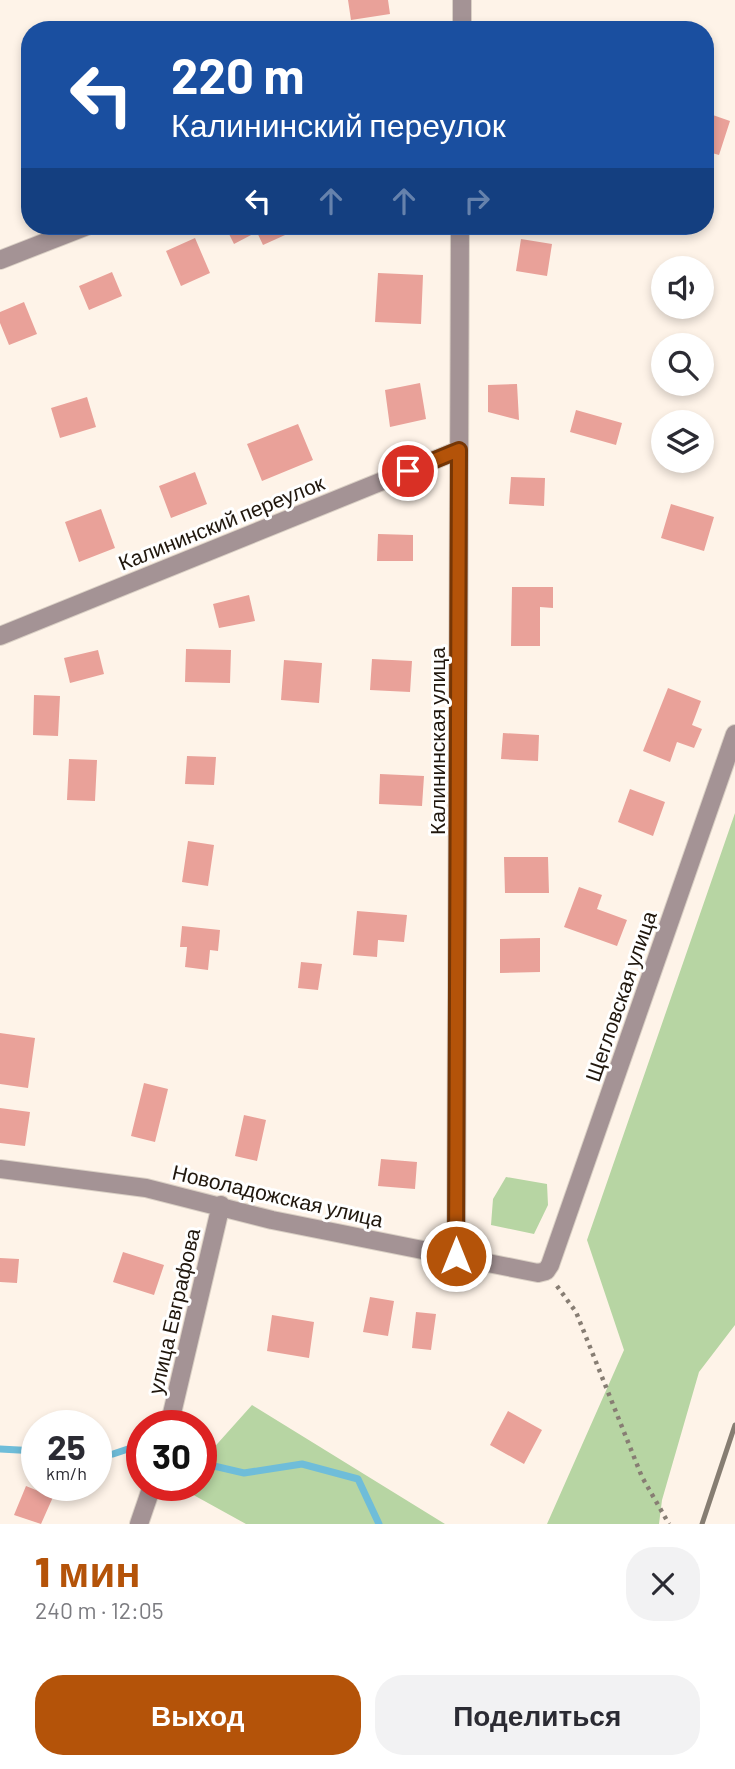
<!DOCTYPE html>
<html lang="ru">
<head>
<meta charset="utf-8">
<style>
	:root { --surface:#fff; --page:#f2f2f3; --text:#2b2b33; --muted:#7c7c81; --accent:#b45309 }
	body { margin:0; font-family:Barlow,sans-serif; background:var(--page); color:var(--text); height:100vh; display:flex; flex-direction:column; font-size:26px; white-space:nowrap }
	* { box-sizing:border-box; margin:0 }
	p { font-size:23px; color:var(--muted) }
	.icon { flex:none; width:38px; height:38px; fill:none; stroke:currentColor; stroke-width:2; stroke-linecap:round; stroke-linejoin:round }
	.map { position:relative; height:1524px; overflow:hidden }
	.details { display:flex; flex-direction:column; background:var(--surface); flex:1 }
	.details>* { flex:none }
	.top-card { position:absolute; left:21px; top:21px; width:693px; height:214px; border-radius:28px; box-shadow:0 4px 10px #0003; background:#1a4fa0; color:#fff; overflow:hidden }
	.fabs { position:absolute; left:651px; top:256px; display:grid; gap:14px }
	.fabs a { display:grid; place-items:center; width:63px; height:63px; border-radius:50%; background:var(--surface); box-shadow:0 4px 10px #0003; font-size:35px }
	.speed { position:absolute; left:21px; top:1410px; display:flex; gap:14px; font-size:35px; font-weight:700; text-align:center }
	.speed>* { display:grid; place-content:center; width:91px; height:91px; border-radius:50%; background:var(--surface); box-shadow:0 4px 10px #0003; line-height:1 }
	.speed small { font-size:18px; font-weight:400 }
	.speed .limit { border:10px solid #d22; background:#fff; color:#111 }
	.pin { position:absolute; display:grid; place-items:center; width:60px; height:60px; color:#fff; margin:-30px; border:4px solid #fff; border-radius:50%; box-shadow:0 2px 7px #0007 }
	.me { position:absolute; width:77px; margin:-38px; rotate:0deg; stroke-linejoin:round; filter:drop-shadow(0 0 5px #0008) }
	.turn { display:flex; align-items:center; gap:24px; height:147px; padding:0 35px; font-size:32px }
	.turn .icon { width:91px; height:91px; stroke-width:2.5 }
	.turn b { display:block; font-size:49px; line-height:60px }
	.lanes { display:flex; align-items:center; height:66px; padding:0 35px; background:#0003; justify-content:center; gap:35px; direction:ltr }
	.lanes .off { opacity:.35 }
	.round { display:grid; place-items:center; flex:none; width:74px; height:74px; border-radius:28px; background:var(--page) }
	.headline { display:flex; align-items:center; justify-content:space-between; height:119px; padding:0 35px }
	h1 { font-size:42px; font-weight:800; line-height:52px; color:var(--accent) }
	.primary-button { display:flex; gap:14px; margin-top:auto; padding:14px 35px }
	.primary-button a { flex:1; height:80px; border-radius:28px; background:var(--accent); color:#fff; font-size:28px; font-weight:800; line-height:80px; text-align:center }
	.primary-button a+a { background:var(--page); color:var(--text) }
	.map>svg:first-child { display:block }
	.green { fill:#b7d5a3 }
	.lines { fill:none; stroke-linecap:round; stroke-linejoin:round }
	.stream { stroke:#6fbdd9; stroke-width:7 }
	.building { fill:#e9a199 }
	.minor-casing { stroke:#dad0c5; stroke-width:20 }
	.path { stroke:#877d73; stroke-width:4.5; stroke-dasharray:3.5 5; stroke-linecap:butt }
	.minor { stroke:#a49395; stroke-width:18 }
	.rail { stroke:#867d72; stroke-width:5 }
	.route-casing { stroke:#753606; stroke-width:18 }
	.route { stroke:#b45309; stroke-width:12 }
	.labels { text-anchor:middle; dominant-baseline:central; stroke-width:6; stroke-linejoin:round; paint-order:stroke }
	.street-label { font-size:21px; fill:#20170d; stroke:#fff }
</style>
</head>
<body>
<div class="map">
<svg width="735" height="1524" viewBox="0 0 735 1524">
	<rect width="100%" height="100%" fill="#fef3e8"/>
	<!-- green -->
	<path class="green" d="M735,813v512l-36,47 -37,128 -3,24h-112l77,-174 -37,-110z
		M506,1177l41,7 1,21 -14,29 -43,-9 2,-26z
		M252,1405l193,119h-199l-67,-37 22,-1v-24z"/>
	<g class="lines">
		<!-- stream -->
		<path class="stream" d="M0,1449l37,2
			M96,1455l17,-1 24,-8
			M201,1463l43,10 58,-9 56,15 21,45"/>
	</g>
	<!-- building -->
	<path class="building" d="M348,0h40l2,14 -39,6z
		M707,113l23,8 -11,34 -14,-4z
		M225,226h24l4,8 -19,10z
		M254,226h51l-42,19z
		M195,238l15,35 -29,13 -15,-35z
		M521,239l31,5 -5,32 -31,-5z
		M112,272l10,24 -33,14 -10,-24z
		M378,273l45,2 -2,49 -46,-2z
		M24,302l13,32 -28,11 -9,-22v-11z
		M420,383l6,36 -36,8 -5,-37z
		M517,384l2,36 -31,-8v-27z
		M87,397l9,30 -36,11 -9,-30z
		M576,410l46,13 -6,22 -46,-13z
		M298,424l15,36 -51,21 -15,-37z
		M195,472l12,32 -36,14 -12,-32z
		M511,477l34,1 -1,28 -35,-2z
		M671,504l43,13 -10,34 -43,-13z
		M101,509l14,39 -36,14 -14,-40z
		M378,534l35,1v26h-36z
		M512,587h41v21l-13,-1v39h-29z
		M249,595l6,26 -36,7 -6,-24z
		M186,649l45,1 -1,33 -45,-1z
		M98,650l6,24 -34,9 -6,-25z
		M372,659l40,2 -2,31 -40,-2z
		M284,660l38,3 -3,40 -38,-3z
		M668,688l33,13 -9,24 10,4 -8,19 -17,-6 -7,20 -27,-11z
		M34,695l26,1 -2,40 -25,-1z
		M503,733l36,2 -1,26 -37,-2z
		M187,756l29,1 -2,28 -29,-1z
		M69,759l28,1 -2,41 -28,-1z
		M380,774l44,2 -2,30 -43,-2z
		M630,789l35,13 -12,34 -35,-14z
		M188,841l26,4 -6,41 -26,-4z
		M504,857h44l1,36h-44z
		M579,887l23,8 -5,14 30,11 -10,26 -53,-19z
		M357,911l50,4 -3,27 -26,-2 -1,17 -24,-2z
		M182,926l38,4 -2,21 -8,-1 -2,20 -23,-3 2,-20h-7z
		M540,938v34l-40,1v-34z
		M301,962l21,2 -4,26 -20,-2z
		M0,1033l35,5 -7,50 -28,-4z
		M144,1083l24,6 -13,53 -24,-6z
		M0,1108l30,4 -5,34 -25,-3z
		M244,1115l22,5 -9,41 -22,-5z
		M381,1159l36,3 -2,27 -37,-3z
		M123,1252l41,13 -10,30 -41,-13z
		M0,1258l19,1 -2,24 -17,-1z
		M370,1297l24,4 -6,35 -25,-4z
		M416,1312l20,2 -5,36 -19,-2z
		M272,1315l42,7 -5,36 -42,-7z
		M508,1411l34,19 -18,34 -34,-19z
		M26,1486l27,11 -12,27 -27,-9z"/>
	<g class="lines">
		<!-- minor casing -->
		<g class="minor-casing">
			<path id="minor" d="M462,30v-30
				M0,260l87,-34
				M0,636l459,-186
				M0,1169l146,19 126,32 266,53 8,-2 4,-6 185,-531
				M456,1256l4,-1030
				M169,1426l52,-221
				M139,1524l13,-38"/>
		</g>
		<!-- path -->
		<path class="path" d="M557,1286l19,26 66,165 27,47"/>
		<!-- minor -->
		<use href="#minor" class="minor"/>
		<!-- rail -->
		<path class="rail" d="M702,1524l33,-99"/>
	</g>
	<g class="lines">
		<!-- route casing -->
		<g class="route-casing">
			<path id="route" d="M408,471l51,-21 -3,806"/>
		</g>
		<!-- route -->
		<use href="#route" class="route"/>
	</g>
	<g class="labels">
		<!-- street labels -->
		<g class="street-label">
			<text transform="translate(221 522) rotate(-22)">Калининский переулок</text>
			<text transform="translate(436 741) rotate(-90)">Калининская улица</text>
			<text transform="translate(620 996) rotate(-71)">Щегловская улица</text>
			<text transform="translate(278 1195) rotate(13)">Новоладожская улица</text>
			<text transform="translate(173 1311) rotate(-77)">улица Евграфова</text>
		</g>
	</g>
</svg>
<div class="fabs">
<a><svg class="icon" aria-label="sound" viewBox="0 0 24 24"><path d="M4 9h4l5-4v14l-5-4H4zM17 9q2 3 0 6"/></svg></a>
<a><svg class="icon" aria-label="search" viewBox="0 0 24 24"><circle cx="10" cy="10" r="6"/><path d="M15 15l6 6"/></svg></a>
<a><svg class="icon" aria-label="layers" viewBox="0 0 24 24"><path d="M12 4l9 5-9 5-9-5zM3 14l9 5 9-5"/></svg></a>
</div>
<div class="speed"><div>25<small>km/h</small></div><div class="limit">30</div></div>
<div class="pin" style="left:408px;top:471px;background:#d93025"><svg class="icon" aria-label="arrive" viewBox="0 0 24 24"><path d="M6 21V4h12l-3 4 3 4H6"/></svg></div>
<svg class="me" style="left:456px;top:1256px" viewBox="-20 -20 40 40"><circle r="17" fill="#b45309" stroke="#fff" stroke-width="3"/><path d="M0-11L8 9 0 5-8 9z" fill="#fff"/></svg>
<div class="top-card">
<div class="turn"><svg class="icon" aria-label="left" viewBox="0 0 24 24"><path d="M17 20v-9H6M10 6l-5 5 5 5"/></svg><div><b>220 m</b>Калининский переулок</div></div>
<div class="lanes"><svg class="icon" aria-label="left" viewBox="0 0 24 24"><path d="M17 20v-9H6M10 6l-5 5 5 5"/></svg><svg class="icon off" aria-label="ahead" viewBox="0 0 24 24"><path d="M12 20V5M6 11l6-6 6 6"/></svg><svg class="icon off" aria-label="ahead" viewBox="0 0 24 24"><path d="M12 20V5M6 11l6-6 6 6"/></svg><svg class="icon off" aria-label="right" viewBox="0 0 24 24"><path d="M7 20v-9h11M14 6l5 5-5 5"/></svg></div>
</div>
</div>
<section class="details">
<div class="headline"><div><h1>1 мин</h1><p>240 m · 12:05</p></div><a class="round"><svg class="icon" aria-label="close" viewBox="0 0 24 24"><path d="M6 6l12 12M18 6L6 18"/></svg></a></div>
<div class="primary-button"><a>Выход</a><a>Поделиться</a></div>
</section>
</body>
</html>
